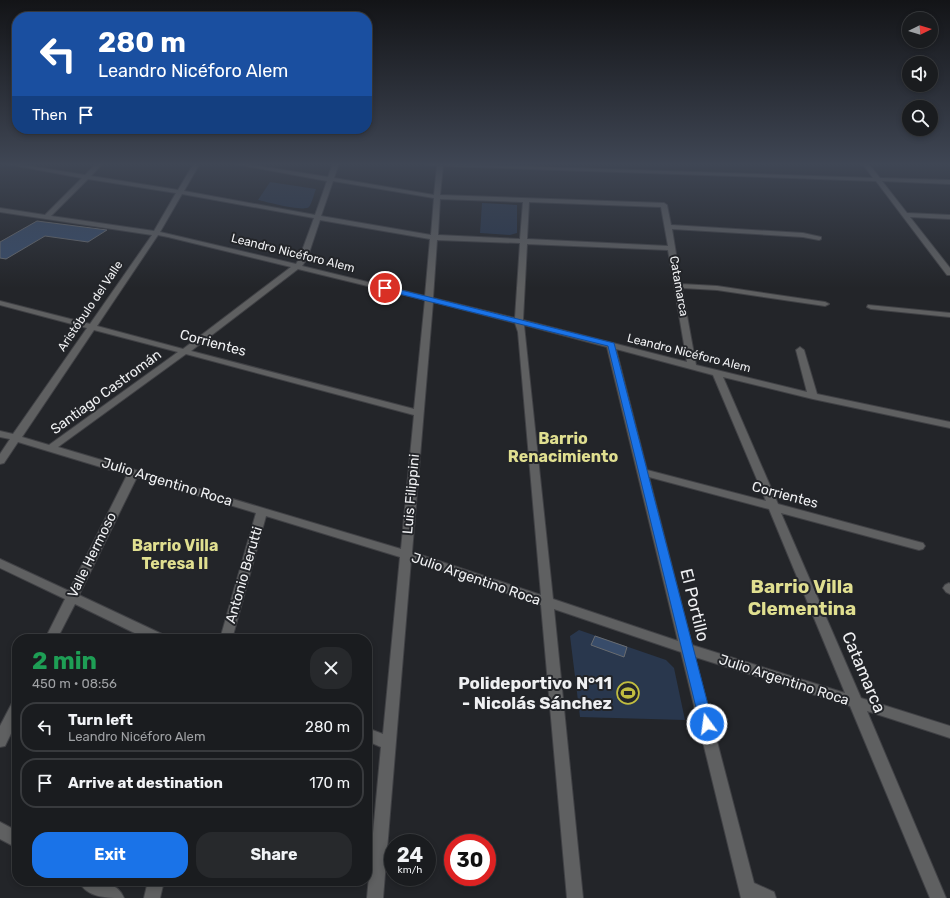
<!DOCTYPE html>
<html lang="en">
<head>
<meta charset="utf-8">
<style>
	:root { --surface:#1a1c1f; --page:#27292c; --text:#f1f3f6; --muted:#9fa1a4; --line:#383a3d; --accent:#1a73e8 }
	body { margin:0; font-family:Rubik,sans-serif; background:var(--page); color:var(--text); height:100vh; display:flex; flex-direction:column; font-size:15px; white-space:nowrap }
	* { box-sizing:border-box; margin:0 }
	p { font-size:13px; color:var(--muted) }
	.icon { flex:none; width:22px; height:22px; fill:none; stroke:currentColor; stroke-width:2; stroke-linecap:round; stroke-linejoin:round }
	.map { position:relative; flex:1; overflow:hidden }
	.side { position:absolute; left:12px; top:634px; width:360px; height:252px; display:flex; flex-direction:column; background:var(--surface); border-radius:16px; box-shadow:0 2px 6px #0003,0 0 0 1px var(--line) }
	.side>* { flex:none }
	.top-card { position:absolute; left:12px; top:12px; width:360px; height:122px; border-radius:16px; box-shadow:0 2px 6px #0003,0 0 0 1px var(--line); background:#1a4fa0; color:#fff; overflow:hidden }
	.needle { width:26px; rotate:85deg }
	.buttons { position:absolute; left:902px; top:12px; display:grid; gap:8px }
	.buttons a { display:grid; place-items:center; width:36px; height:36px; border-radius:50%; background:var(--surface); box-shadow:0 2px 6px #0003,0 0 0 1px var(--line); font-size:20px }
	.speed { position:absolute; left:384px; top:834px; display:flex; gap:8px; font-size:20px; font-weight:700; text-align:center }
	.speed>* { display:grid; place-content:center; width:52px; height:52px; border-radius:50%; background:var(--surface); box-shadow:0 2px 6px #0003,0 0 0 1px var(--line); line-height:1 }
	.speed small { font-size:10px; font-weight:400 }
	.speed .limit { border:6px solid #d22; background:#fff; color:#111 }
	.pin { position:absolute; display:grid; place-items:center; width:34px; height:34px; color:#fff; margin:-17px; border:2px solid #fff; border-radius:50%; box-shadow:0 1px 4px #0007 }
	.me { position:absolute; width:44px; margin:-22px; rotate:346deg; stroke-linejoin:round; filter:drop-shadow(0 0 3px #0008) }
	.turn { display:flex; align-items:center; gap:14px; height:84px; padding:0 20px; font-size:18px }
	.turn .icon { width:52px; height:52px; stroke-width:2.5 }
	.turn b { display:block; font-size:28px; line-height:34px }
	.then { display:flex; align-items:center; height:38px; padding:0 20px; background:#0003; gap:8px; font-size:15px }
	.round { display:grid; place-items:center; flex:none; width:42px; height:42px; border-radius:16px; background:var(--page) }
	.overview { display:flex; align-items:center; justify-content:space-between; height:68px; padding:0 20px }
	h1 { font-size:24px; font-weight:700; line-height:30px; color:#1e9e55 }
	.button { display:flex; gap:8px; margin-top:auto; padding:8px 20px }
	.button a { flex:1; height:46px; border-radius:16px; background:var(--accent); color:#fff; font-size:16px; font-weight:700; line-height:46px; text-align:center }
	.button a+a { background:var(--page); color:var(--text) }
	ul { padding:0; list-style:none }
	li { display:flex; align-items:center; gap:12px; height:50px; margin:0 8px 6px; padding:0 12px; border:2px solid var(--line); border-radius:16px }
	li div { flex:1 }
	li b { display:block; font-size:15px }
	li em { font-style:normal }
	.map>svg:first-child { display:block }
	.green { fill:#29374d }
	.building { fill:#384c6a; stroke:#696c70 }
	.lines { fill:none; stroke-linecap:round; stroke-linejoin:round }
	.minor-casing { stroke:#404145; stroke-width:2 }
	.minor { fill:#5f6061; fill-rule:evenodd }
	.route { fill:#1a73e8; stroke:#114b97 }
	.labels { text-anchor:middle; dominant-baseline:central; stroke-width:4; stroke-linejoin:round; paint-order:stroke }
	.far-street-label { font-size:12px; fill:#eff0f2; stroke:#232529 }
	.street-label { font-size:14px; fill:#eff0f2; stroke:#232529 }
	.quarter-label { font-size:16px; font-weight:bold; fill:#e0df90; stroke:#232529 }
	.near-street-label { font-size:17px; fill:#eff0f2; stroke:#232529 }
	.near-poi-label { font-size:17px; font-weight:bold; fill:#eff0f2; stroke:#232529; text-anchor:end }
	.near-quarter-label { font-size:19px; font-weight:bold; fill:#e0df90; stroke:#232529 }
</style>
</head>
<body>
<div class="map">
<svg width="950" height="898" viewBox="0 0 950 898">
	<rect width="100%" height="100%" fill="#232529"/>
	<!-- green -->
	<path class="green" d="M270,182l46,7c-2,5 -4,14 -7,18 -6,5 -42,-5 -51,-7z
		M482,203l35,2v28l-7,2 -30,-2z
		M579,630l87,30 8,8 11,52 -105,-3 -10,-81z"/>
	<!-- building -->
	<path class="building" d="M37,221l70,9 -19,12 -43,-6 -39,23 -6,-1v-16z
		M595,636l32,11 -3,10 -33,-12z"/>
	<g class="lines">
		<!-- minor casing -->
		<g class="minor-casing">
			<path id="minor" d="M1,163h11l73,12 12,-12h6l-12,13 87,14 16,-27h6l-16,28 131,24 12,-34 -98,-18h11l88,14 5,-14h6l-5,15 100,17 3,-29 -11,-2 -1,-1 448,15 -11,-15h6l12,15 70,2v4l-68,-3 25,32 43,2v4l-40,-2 40,51v7h-3l-71,-94 -433,-15 -3,29 224,8 3,2 4,20 132,8 18,4v2l-2,1 -16,-3 -131,-8 9,55 36,2 108,16 4,2 -4,2 -108,-16 -35,-2 14,77 111,27 -11,-42 4,-3 4,3 13,44 133,28v6l-137,-29 -90,-22 55,127 141,38 4,1 2,3 -2,3 -4,1 -138,-37 80,185 89,28v12l-83,-27 79,187h-16l-80,-192 -155,-49 59,226 20,9 2,6h-35l-60,-246 -127,-43 29,289h-16l-26,-293 -130,-45 -28,338h-16l14,-151 -14,-6v-13l16,6 17,-177 -134,-41 -34,123h-12l36,-126 -119,-36 -58,118 85,40 1,4h-18l-72,-35 -18,35h-12l20,-40 -65,-31v-9l69,32 58,-116 -109,-33 -14,21 -4,1v-10l10,-15 -10,-2v-6l13,3 74,-106 -87,-23v-4l90,23 62,-89 -152,-23v-4l45,7 37,-37zM88,179l88,14 -22,38 -103,-15zM333,181l101,17 -3,37 -110,-19zM182,194l132,24 -15,41 -3,5 -136,-32zM440,199l83,3 -3,37 -82,-4zM529,202l132,5 7,39 -141,-7zM320,220l110,19 -5,57 -123,-30 5,-7zM158,235l10,2 123,30 -108,82 -86,-23zM437,240l83,3 -5,75 -82,-20zM527,244l141,6 19,112 -164,-42zM298,269l127,31 -11,109 -223,-58zM433,302l82,21 3,9 23,263 -129,-43zM524,325l83,22 71,294 -125,-42zM94,330l84,22 -129,93 -27,-8zM616,349l97,26 53,126 -119,-31zM186,354l228,61 -13,134 -343,-102zM649,477l120,32 76,184 -153,-48z
				M868,305l82,8v4l-79,-8 -4,-2z
				M949,583l1,1v10l-4,-2 -3,-4 2,-3z
				M17,701v20l-12,25 -5,1v-21l12,-23z
				M0,822l17,9v17l-17,-9z
				M79,881c16,0 38,-1 45,17 -16,0 -38,0 -45,-17z
				M148,881h16l-4,17h-16z"/>
		</g>
		<!-- minor -->
		<use href="#minor" class="minor"/>
	</g>
	<!-- sky -->
	<linearGradient id="sky" x2="0" y2="1"><stop stop-color="#131417"/><stop offset="0.57" stop-color="#3f4654"/><stop offset="1" stop-color="#3f4654" stop-opacity="0"/></linearGradient>
	<rect width="950" height="288" fill="url(#sky)"/>
	<!-- route -->
	<path class="route" d="M385,286l229,57 99,381 -2,4 -4,2 -5,-2 -2,-4 -92,-378 -225,-56v-3z"/>
	<!-- icons -->
	<defs>
		<g id="stadium-ring" transform="scale(1.15)"><circle r="9.5" fill="#232529" stroke="#c1bd40" stroke-width="1.5"/><path d="M0-5a6.5 5 0 1 0 0 10a6.5 5 0 1 0 0-10ZM-3.5-1.8h7v3.6h-7Z" fill="#c1bd40"/></g>
	</defs>
	<g fill-rule="evenodd">
		<use href="#stadium-ring" x="628" y="693"/>
	</g>
	<g class="labels">
		<!-- far-street labels -->
		<g class="far-street-label">
			<text transform="translate(293 253) rotate(14)">Leandro Nicéforo Alem</text>
			<text transform="translate(679 286) rotate(80)">Catamarca</text>
			<text transform="translate(90 306) rotate(-56)">Aristóbulo del Valle</text>
			<text transform="translate(689 353) rotate(14)">Leandro Nicéforo Alem</text>
		</g>
		<!-- street labels -->
		<g class="street-label">
			<text transform="translate(213 343) rotate(15)">Corrientes</text>
			<text transform="translate(106 392) rotate(-36)">Santiago Castromán</text>
			<text transform="translate(167 482) rotate(17)">Julio Argentino Roca</text>
			<text transform="translate(411 494) rotate(-85)">Luis Filippini</text>
			<text transform="translate(785 495) rotate(15)">Corrientes</text>
			<text transform="translate(92 555) rotate(-64)">Valle Hermoso</text>
			<text transform="translate(244 575) rotate(-74)">Antonio Berutti</text>
			<text transform="translate(476 579) rotate(19)">Julio Argentino Roca</text>
			<text transform="translate(784 680) rotate(18)">Julio Argentino Roca</text>
		</g>
		<!-- quarter labels -->
		<g class="quarter-label">
			<text x="563" y="438">Barrio<tspan x="563" dy="18">Renacimiento</tspan></text>
			<text x="175" y="545">Barrio Villa<tspan x="175" dy="18">Teresa II</tspan></text>
		</g>
		<!-- near-street labels -->
		<g class="near-street-label">
			<text transform="translate(695 605) rotate(76)">El Portillo</text>
			<text transform="translate(864 672) rotate(67)">Catamarca</text>
		</g>
		<!-- near-poi labels -->
		<g class="near-poi-label">
			<text x="612" y="683">Polideportivo N°11<tspan x="612" dy="20">- Nicolás Sánchez</tspan></text>
		</g>
		<!-- near-quarter labels -->
		<g class="near-quarter-label">
			<text x="802" y="586">Barrio Villa<tspan x="802" dy="22">Clementina</tspan></text>
		</g>
	</g>
</svg>
<div class="buttons">
<a><svg class="needle" viewBox="-14 -14 28 28"><path d="M0-13l5 13h-10z" fill="#e53935"/><path d="M0 13l5-13h-10z" fill="#9fa1a4"/></svg></a>
<a><svg class="icon" aria-label="sound" viewBox="0 0 24 24"><path d="M4 9h4l5-4v14l-5-4H4zM17 9q2 3 0 6"/></svg></a>
<a><svg class="icon" aria-label="search" viewBox="0 0 24 24"><circle cx="10" cy="10" r="6"/><path d="M15 15l6 6"/></svg></a>
</div>
<div class="speed"><div>24<small>km/h</small></div><div class="limit">30</div></div>
<div class="pin" style="left:385px;top:288px;background:#d93025"><svg class="icon" aria-label="arrive" viewBox="0 0 24 24"><path d="M6 21V4h12l-3 4 3 4H6"/></svg></div>
<svg class="me" style="left:707px;top:724px" viewBox="-20 -20 40 40"><circle r="17" fill="#1a73e8" stroke="#fff" stroke-width="3"/><path d="M0-11L8 9 0 5-8 9z" fill="#fff"/></svg>
<div class="top-card">
<div class="turn"><svg class="icon" aria-label="left" viewBox="0 0 24 24"><path d="M17 20v-9H6M10 6l-5 5 5 5"/></svg><div><b>280 m</b>Leandro Nicéforo Alem</div></div>
<div class="then">Then<svg class="icon" aria-label="arrive" viewBox="0 0 24 24"><path d="M6 21V4h12l-3 4 3 4H6"/></svg></div>
</div>
<section class="side">
<div class="overview"><div><h1>2 min</h1><p>450 m · 08:56</p></div><a class="round"><svg class="icon" aria-label="close" viewBox="0 0 24 24"><path d="M6 6l12 12M18 6L6 18"/></svg></a></div>
<ul>
<li><svg class="icon" aria-label="left" viewBox="0 0 24 24"><path d="M17 20v-9H6M10 6l-5 5 5 5"/></svg><div><b>Turn left</b><p>Leandro Nicéforo Alem</p></div><em>280 m</em></li>
<li><svg class="icon" aria-label="arrive" viewBox="0 0 24 24"><path d="M6 21V4h12l-3 4 3 4H6"/></svg><div><b>Arrive at destination</b></div><em>170 m</em></li>
</ul>
<div class="button"><a>Exit</a><a>Share</a></div>
</section>
</div>
</body>
</html>
